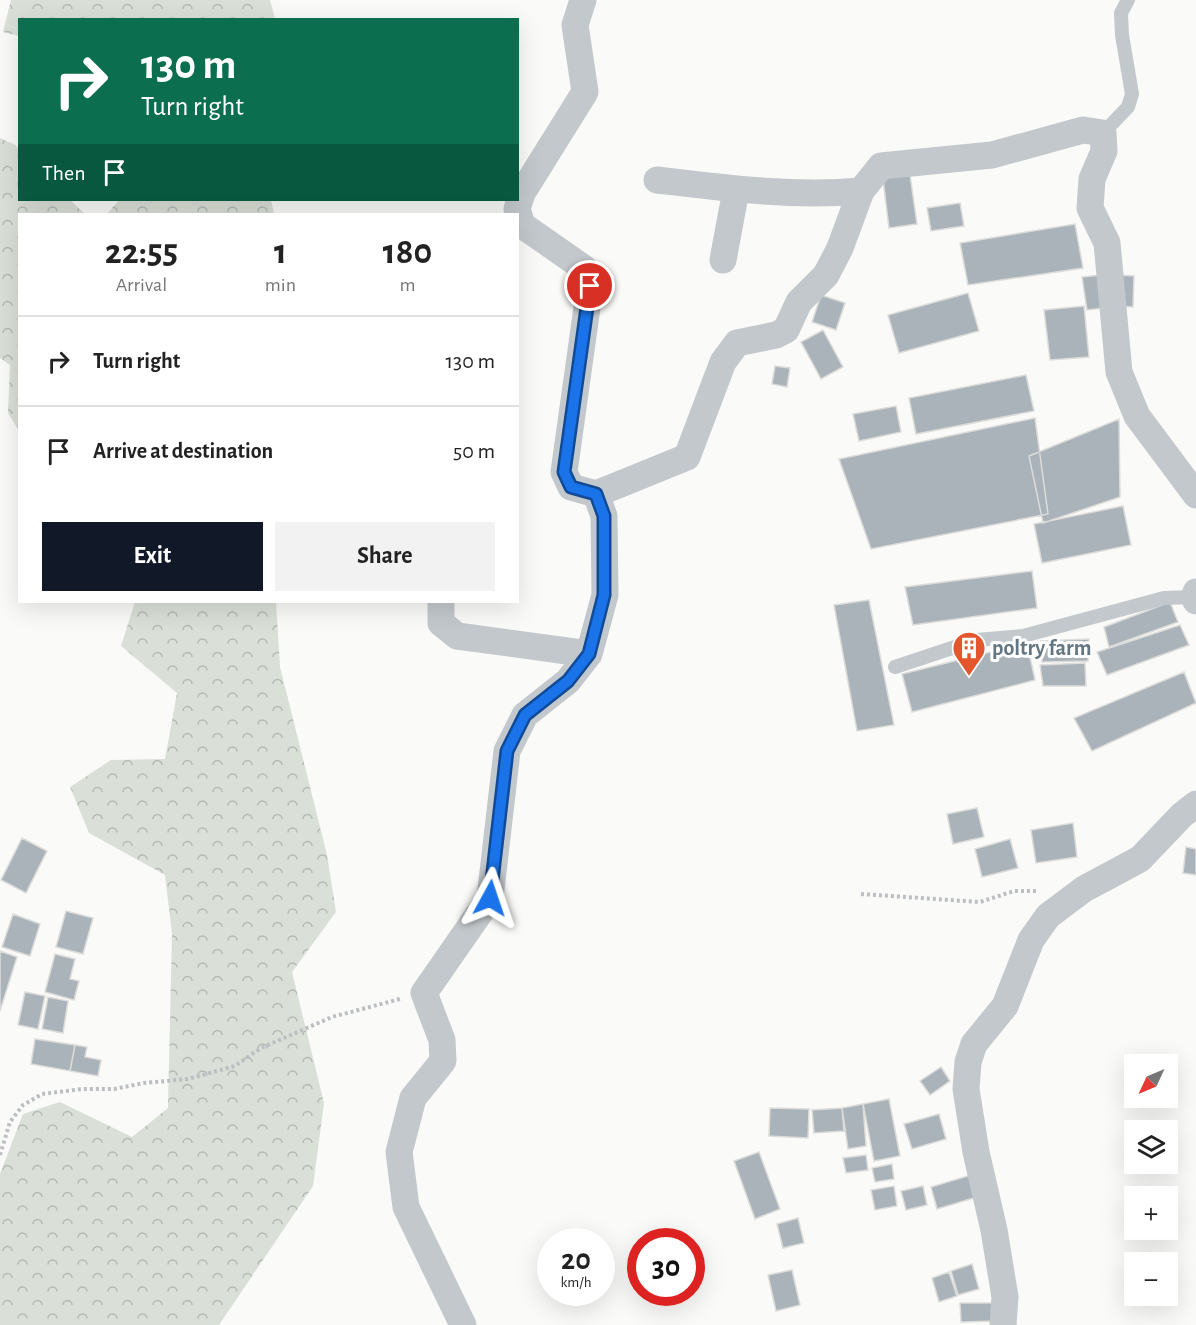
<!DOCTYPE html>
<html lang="en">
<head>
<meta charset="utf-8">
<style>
	:root { --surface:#fff; --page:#f2f2f2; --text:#222; --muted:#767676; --line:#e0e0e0; --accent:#111827 }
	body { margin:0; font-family:"Alegreya Sans",sans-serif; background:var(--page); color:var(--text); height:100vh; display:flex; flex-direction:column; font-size:22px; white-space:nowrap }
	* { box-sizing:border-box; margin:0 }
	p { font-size:20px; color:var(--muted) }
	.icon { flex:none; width:33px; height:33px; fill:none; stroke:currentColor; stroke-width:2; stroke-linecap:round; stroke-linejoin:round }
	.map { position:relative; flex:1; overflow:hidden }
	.side { position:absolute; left:18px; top:213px; width:501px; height:390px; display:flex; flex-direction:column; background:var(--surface); border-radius:0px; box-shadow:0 6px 24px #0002 }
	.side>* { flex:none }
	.hud { position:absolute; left:18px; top:18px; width:501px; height:183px; border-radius:0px; box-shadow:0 6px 24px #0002; background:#0b6e4f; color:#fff; overflow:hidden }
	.needle { width:39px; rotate:226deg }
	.tools { position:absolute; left:1124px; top:1054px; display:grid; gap:12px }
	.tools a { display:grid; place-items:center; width:54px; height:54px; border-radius:0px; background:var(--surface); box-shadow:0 6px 24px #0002; font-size:30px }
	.speed { position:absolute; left:537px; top:1228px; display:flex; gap:12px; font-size:30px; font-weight:700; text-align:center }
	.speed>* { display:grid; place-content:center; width:78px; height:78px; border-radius:50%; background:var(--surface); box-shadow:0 6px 24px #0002; line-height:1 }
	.speed small { font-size:15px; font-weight:400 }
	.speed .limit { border:9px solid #d22; background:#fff; color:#111 }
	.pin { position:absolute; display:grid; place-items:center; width:51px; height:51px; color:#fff; margin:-26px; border:3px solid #fff; border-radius:50%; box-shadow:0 2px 6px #0007 }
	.me { position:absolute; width:66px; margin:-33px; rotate:5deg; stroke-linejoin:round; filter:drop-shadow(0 0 4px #0008) }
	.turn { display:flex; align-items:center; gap:21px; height:126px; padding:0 24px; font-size:27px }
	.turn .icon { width:78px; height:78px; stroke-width:2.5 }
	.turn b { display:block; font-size:42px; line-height:51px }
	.then { display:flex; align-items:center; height:57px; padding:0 24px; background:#0003; gap:12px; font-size:22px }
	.eta { display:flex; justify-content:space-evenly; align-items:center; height:102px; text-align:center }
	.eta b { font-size:36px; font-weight:700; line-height:42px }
	.action { display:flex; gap:12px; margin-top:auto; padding:12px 24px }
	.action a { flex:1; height:69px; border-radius:0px; background:var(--accent); color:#fff; font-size:24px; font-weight:700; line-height:69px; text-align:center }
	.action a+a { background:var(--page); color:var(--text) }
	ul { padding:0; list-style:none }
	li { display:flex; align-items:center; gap:18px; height:90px; padding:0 24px; border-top:2px solid var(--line) }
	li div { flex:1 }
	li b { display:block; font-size:22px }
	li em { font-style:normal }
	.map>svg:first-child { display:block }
	.forest { fill:url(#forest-crowns) }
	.building { fill:#aab3b9; stroke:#dcdcda; stroke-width:1.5 }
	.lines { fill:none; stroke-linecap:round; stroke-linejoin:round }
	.path { stroke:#bbbfc2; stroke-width:4; stroke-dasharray:3 3; stroke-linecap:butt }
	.lane { stroke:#c3c8cc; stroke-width:14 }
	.street { stroke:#c3c8cc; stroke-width:27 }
	.route-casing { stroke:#114b97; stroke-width:15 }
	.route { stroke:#1a73e8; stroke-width:10 }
	.labels { text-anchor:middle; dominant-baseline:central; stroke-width:6; stroke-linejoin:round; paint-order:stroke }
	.poi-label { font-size:22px; font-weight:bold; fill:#657683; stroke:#fff; text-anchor:start }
</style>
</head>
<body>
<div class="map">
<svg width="1196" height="1325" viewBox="0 0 1196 1325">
	<defs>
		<pattern id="forest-crowns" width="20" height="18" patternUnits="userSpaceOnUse" patternTransform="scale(1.5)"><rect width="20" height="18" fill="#dadfd7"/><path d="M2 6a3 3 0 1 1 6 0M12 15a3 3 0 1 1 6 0" fill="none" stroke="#b4b9b4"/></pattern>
	</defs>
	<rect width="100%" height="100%" fill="#fafaf8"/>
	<!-- forest -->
	<path class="forest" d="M11,0h259l5,19 -255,1 -1,16 -16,-4z
		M0,138l15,7 4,4 1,51h50l15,14h-65l-1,217 -11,-18 2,-48 -10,-7z
		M119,200h152l3,14h-167z
		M135,602h141l4,65 47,188 9,57 -44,60 32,131 -11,83 -94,139h-219v-151l23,-60 37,-12 72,35 36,-29 4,-174 -7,-59 -76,-42 -19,-46 41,-27 54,-1 12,-66 -56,-47z"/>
	<!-- building -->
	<path class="building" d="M909,168l8,56 -28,4 -7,-57z
		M960,203l4,23 -33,5 -4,-23z
		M1075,224l8,44 -115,17 -8,-42z
		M1101,275l3,33 -17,2 -5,-33z
		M1119,275l15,1 -1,31 -14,-1z
		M968,293l11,38 -80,22 -11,-38z
		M821,295l24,8 -9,27 -24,-8z
		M1084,306l5,51 -39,3 -6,-50z
		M823,330l20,37 -22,12 -20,-37z
		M775,366l15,2 -3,19 -15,-3z
		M1026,375l8,36 -118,23 -7,-36z
		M896,406l5,26 -42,9 -6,-27z
		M1035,418l13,96 -177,35 -32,-90z
		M1119,419l1,78 -77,26 -14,-67z
		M1123,506l8,39 -89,18 -8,-39z
		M1032,571l5,37 -124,17 -8,-38z
		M869,600l25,125 -37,6 -23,-126z
		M1170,602l8,20 -69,25 -5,-20z
		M1180,625l9,20 -82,30 -10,-23z
		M1089,639l-1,22 -46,1 -1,-21z
		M1027,643l8,37 -123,32 -10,-38z
		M1085,663l1,23h-43l-3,-21z
		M1184,672l12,31 -104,48 -18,-33z
		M977,808l7,29 -31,7 -6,-30z
		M1073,823l4,34 -41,6 -5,-33z
		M22,838l25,13 -21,42 -25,-13z
		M1010,839l8,29 -36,9 -7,-28z
		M1186,847l10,2v26l-13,-2z
		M66,911l27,7 -10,36 -27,-7z
		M13,914l27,10 -10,32 -28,-9z
		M0,951l17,6 -17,54z
		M55,954l20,5 -5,20 9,2 -5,19 -29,-8z
		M25,992l20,4 -7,33 -20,-4z
		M48,997l20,4 -5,32 -21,-4z
		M35,1039l40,6 -5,26 -39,-7z
		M75,1045l12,2 -2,10 16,3 -3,16 -28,-5z
		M941,1067l9,14 -20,14 -10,-14z
		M889,1099l11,57 -26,5 -11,-57z
		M863,1104l3,42 -18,3 -6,-41z
		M770,1108l39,1 -1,29 -39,-2z
		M842,1108l2,23 -30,2 -2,-23z
		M939,1114l7,25 -34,10 -8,-25z
		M759,1152l21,57 -25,10 -21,-58z
		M866,1155l2,15 -22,3 -3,-15z
		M892,1164l2,15 -19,3 -3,-14z
		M971,1175l6,22 -40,12 -6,-22z
		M894,1186l3,20 -22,4 -4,-20z
		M923,1186l4,19 -21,5 -5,-19z
		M798,1218l6,25 -21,5 -6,-24z
		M972,1264l7,25 -21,6 -7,-24z
		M792,1270l8,35 -24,6 -8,-36z
		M949,1272l8,24 -18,6 -7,-24z
		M960,1303h38l1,18 -38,1z"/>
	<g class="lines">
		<!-- path -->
		<path class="path" d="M861,894l119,8 34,-11h24
			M0,1155l10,-33 13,-17 19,-11 40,-5h32l30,-6 44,-4 47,-13 26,-18 71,-31 68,-18"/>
		<!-- lane -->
		<path class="lane" d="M1103,133l25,-26 4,-13 -10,-59 -1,-22 7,-13
			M895,667l81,-27 47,-4 141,-38 30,-1"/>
		<!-- street -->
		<path class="street" d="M657,180c67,8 136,17 204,11
			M723,260l13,-70
			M596,494l91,-37 36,-95 14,-19 39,-8 10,-5 13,-28 27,-27 14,-27 21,-57 20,-25 111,-11 91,-25 20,3 1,18 -12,28 -2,29 17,35 12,129 18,44 59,79
			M1196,592l-2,5 2,4
			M441,602v21l16,13 132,18
			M463,1325l-57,-118 -7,-55 14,-54 30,-37 -1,-21 -18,-47 66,-95 17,-147 18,-36 43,-34 21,-27 16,-59 -1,-79 -8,-22 -25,-7 -7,-15 26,-186 -5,-17 -63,-44 -5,-16 5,-16 63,-101 -10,-67 8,-25
			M1003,1325l2,-28 -11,-67 -18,-78 -10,-63 2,-27 6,-18 31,-38 26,-66 17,-24 36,-27 56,-30 42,-44 14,-11"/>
	</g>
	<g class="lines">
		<!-- route casing -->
		<g class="route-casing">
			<path id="route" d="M490,898l17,-147 18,-36 43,-34 21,-27 15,-59v-79l-8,-22 -25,-7 -7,-15 26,-186"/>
		</g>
		<!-- route -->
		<use href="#route" class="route"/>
	</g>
	<!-- icons -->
	<defs>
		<g id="building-pin" transform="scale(1.725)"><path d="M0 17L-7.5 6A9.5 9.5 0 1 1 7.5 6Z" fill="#e4572e" stroke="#fff"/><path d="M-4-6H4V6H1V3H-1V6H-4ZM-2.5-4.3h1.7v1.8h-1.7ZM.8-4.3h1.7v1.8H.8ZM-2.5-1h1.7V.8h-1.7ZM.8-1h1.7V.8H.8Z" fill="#fff"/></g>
	</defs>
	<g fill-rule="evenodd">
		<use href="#building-pin" x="969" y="648"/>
	</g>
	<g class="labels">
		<!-- poi labels -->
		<g class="poi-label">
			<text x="992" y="648">poltry farm</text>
		</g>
	</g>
</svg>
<div class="tools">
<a><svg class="needle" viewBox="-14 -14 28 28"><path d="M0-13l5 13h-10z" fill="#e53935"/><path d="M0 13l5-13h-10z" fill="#767676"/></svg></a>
<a><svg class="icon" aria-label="layers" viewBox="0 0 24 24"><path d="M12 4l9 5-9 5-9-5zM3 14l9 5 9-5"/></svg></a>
<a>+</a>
<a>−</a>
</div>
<div class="speed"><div>20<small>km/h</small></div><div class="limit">30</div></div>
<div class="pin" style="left:590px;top:286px;background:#d93025"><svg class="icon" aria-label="arrive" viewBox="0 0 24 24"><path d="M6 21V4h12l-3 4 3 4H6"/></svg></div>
<svg class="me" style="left:490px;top:898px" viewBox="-20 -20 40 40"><path d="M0-17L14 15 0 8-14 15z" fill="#1a73e8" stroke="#fff" stroke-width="4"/></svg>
<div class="hud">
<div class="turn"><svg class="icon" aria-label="right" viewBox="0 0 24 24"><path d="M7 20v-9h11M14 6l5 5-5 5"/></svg><div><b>130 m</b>Turn right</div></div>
<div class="then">Then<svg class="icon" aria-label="arrive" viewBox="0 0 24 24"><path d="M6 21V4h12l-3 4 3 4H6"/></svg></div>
</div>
<section class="side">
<div class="eta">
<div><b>22:55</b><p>Arrival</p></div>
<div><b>1</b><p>min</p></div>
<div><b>180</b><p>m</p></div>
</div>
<ul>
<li><svg class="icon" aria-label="right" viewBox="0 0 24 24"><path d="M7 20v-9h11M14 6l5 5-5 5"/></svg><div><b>Turn right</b></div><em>130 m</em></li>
<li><svg class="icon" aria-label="arrive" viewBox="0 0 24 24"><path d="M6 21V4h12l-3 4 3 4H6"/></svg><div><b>Arrive at destination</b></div><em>50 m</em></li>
</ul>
<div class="action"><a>Exit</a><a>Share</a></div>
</section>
</div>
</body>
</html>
